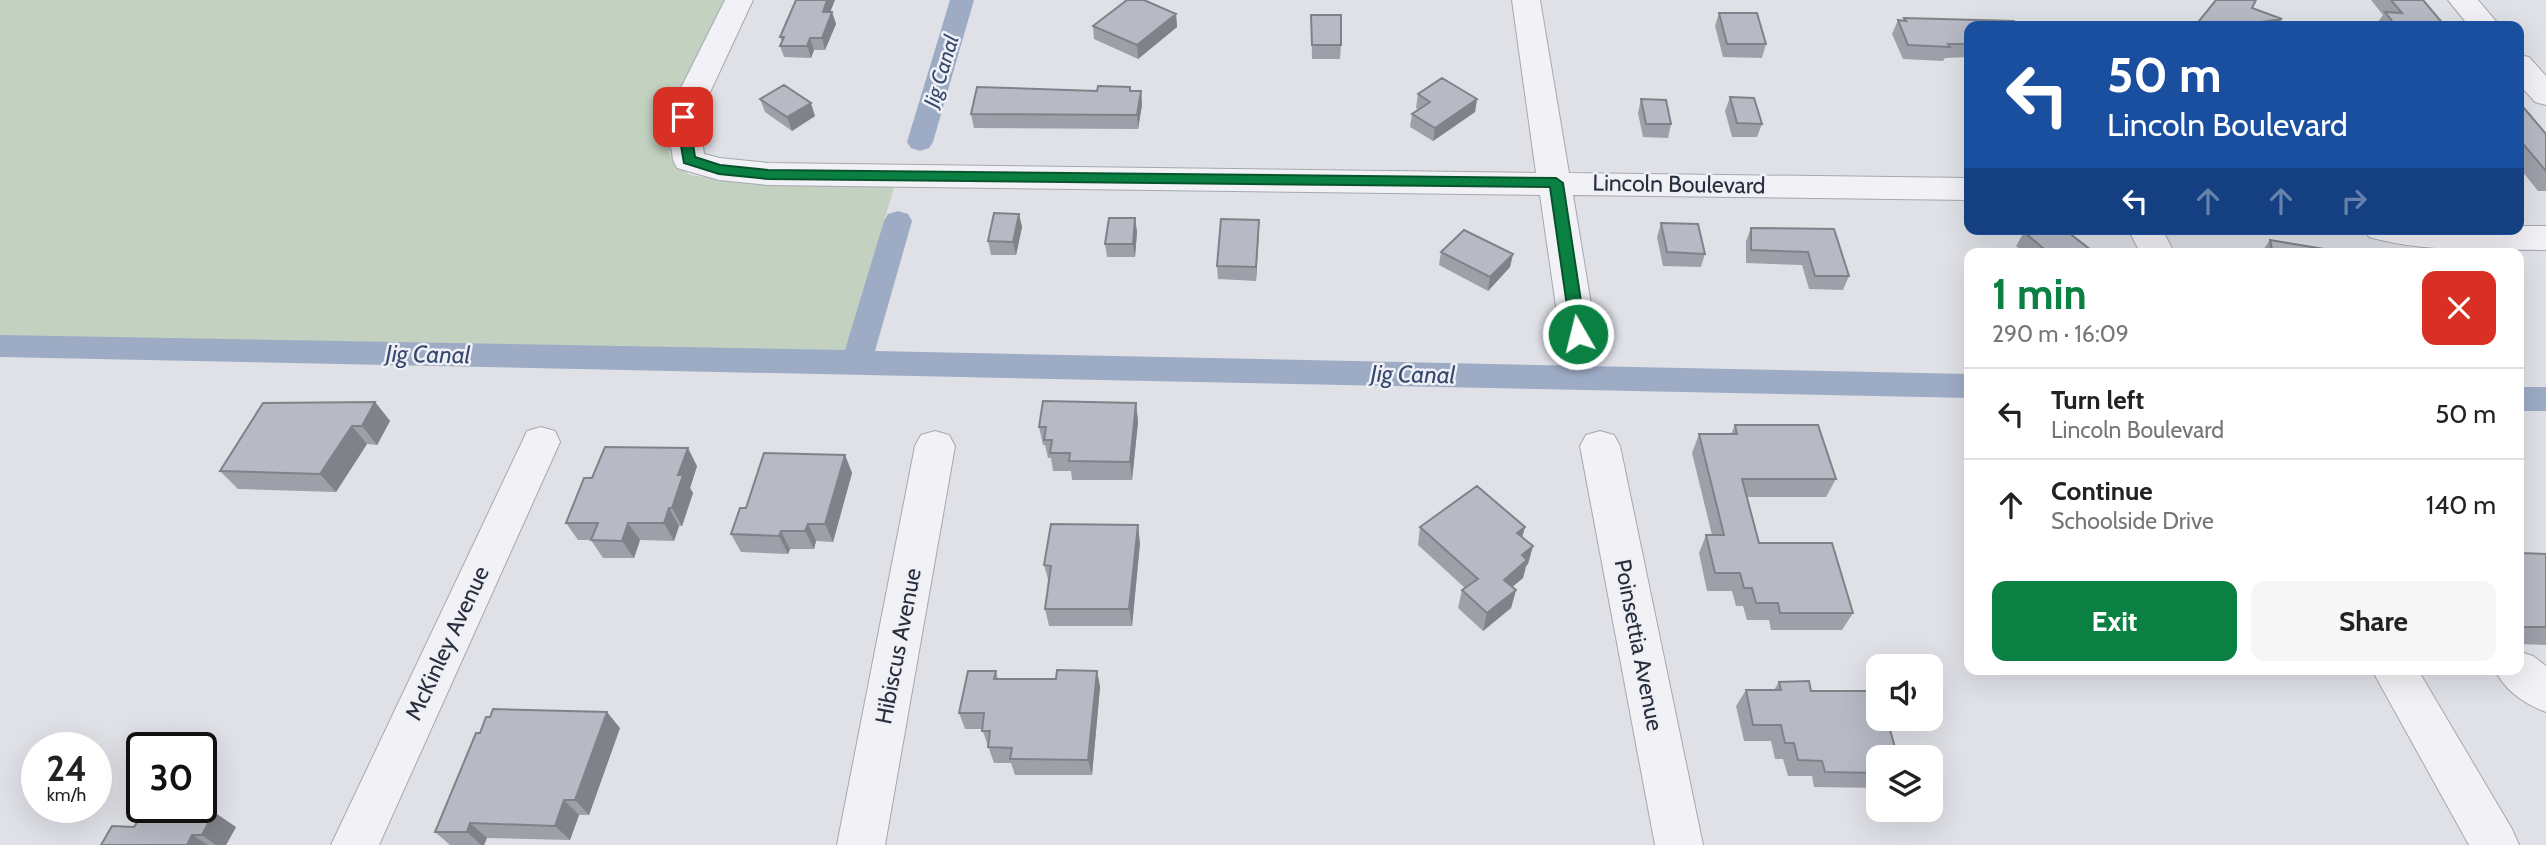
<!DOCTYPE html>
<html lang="en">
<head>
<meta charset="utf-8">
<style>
	:root { --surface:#fff; --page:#f6f6f6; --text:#222; --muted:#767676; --line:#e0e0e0; --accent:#0b8043 }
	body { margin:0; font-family:Cabin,sans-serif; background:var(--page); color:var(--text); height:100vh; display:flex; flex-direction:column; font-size:26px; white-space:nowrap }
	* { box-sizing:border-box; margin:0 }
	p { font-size:23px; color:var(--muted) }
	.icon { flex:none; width:38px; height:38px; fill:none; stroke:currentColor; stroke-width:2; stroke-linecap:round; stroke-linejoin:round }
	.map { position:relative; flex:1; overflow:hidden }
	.side { position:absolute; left:1964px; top:248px; width:560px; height:427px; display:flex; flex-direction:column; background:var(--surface); border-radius:14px; box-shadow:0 7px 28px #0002 }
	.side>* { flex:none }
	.top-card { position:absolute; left:1964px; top:21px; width:560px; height:214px; border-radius:14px; box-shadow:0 7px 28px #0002; background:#1a4fa0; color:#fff; overflow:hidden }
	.controls { position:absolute; left:1866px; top:654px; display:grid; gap:14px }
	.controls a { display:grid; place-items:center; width:77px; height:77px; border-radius:14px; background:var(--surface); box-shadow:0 7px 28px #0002; font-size:35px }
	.speed { position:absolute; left:21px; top:732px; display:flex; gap:14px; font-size:35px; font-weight:700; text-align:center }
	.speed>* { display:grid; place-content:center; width:91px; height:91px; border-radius:50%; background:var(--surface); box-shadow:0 7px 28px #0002; line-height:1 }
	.speed small { font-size:18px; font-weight:400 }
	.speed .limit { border:4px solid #111; border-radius:10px; background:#fff; color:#111 }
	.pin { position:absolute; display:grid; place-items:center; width:60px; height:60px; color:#fff; margin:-30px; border-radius:14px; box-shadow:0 4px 10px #0006 }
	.me { position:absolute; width:77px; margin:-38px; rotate:352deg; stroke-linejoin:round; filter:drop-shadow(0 0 5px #0008) }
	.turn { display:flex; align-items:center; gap:24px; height:147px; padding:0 28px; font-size:32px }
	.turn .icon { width:91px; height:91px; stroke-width:2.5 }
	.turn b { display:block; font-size:49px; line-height:60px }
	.lanes { display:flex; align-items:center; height:66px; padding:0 28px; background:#0003; justify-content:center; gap:35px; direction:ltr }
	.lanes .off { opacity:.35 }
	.round { display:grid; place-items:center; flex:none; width:74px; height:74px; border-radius:14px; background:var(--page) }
	.overview { display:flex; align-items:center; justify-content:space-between; height:119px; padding:0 28px }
	h1 { font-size:42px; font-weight:700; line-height:52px; color:var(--accent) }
	.action { display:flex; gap:14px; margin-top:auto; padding:14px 28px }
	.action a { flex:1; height:80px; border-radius:14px; background:var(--accent); color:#fff; font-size:28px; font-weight:700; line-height:80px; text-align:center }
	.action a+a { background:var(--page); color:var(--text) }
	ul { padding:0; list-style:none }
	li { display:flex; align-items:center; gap:21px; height:91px; padding:0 28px; border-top:2px solid var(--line) }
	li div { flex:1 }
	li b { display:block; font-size:26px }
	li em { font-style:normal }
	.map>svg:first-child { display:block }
	.green { fill:#c3d1c1 }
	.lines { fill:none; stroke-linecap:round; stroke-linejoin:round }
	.canal { fill:#9dabc5; fill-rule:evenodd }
	.minor-casing { stroke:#a5a8b1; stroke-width:2 }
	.minor { fill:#f2f2f6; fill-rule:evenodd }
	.wall { fill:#9da0a9 }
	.shaded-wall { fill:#808289 }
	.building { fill:#b7bac4; stroke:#808289; stroke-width:2 }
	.route { fill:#0b8043; stroke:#07532c; stroke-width:2 }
	.labels { text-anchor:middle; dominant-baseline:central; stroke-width:5; stroke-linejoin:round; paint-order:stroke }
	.far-water-label { font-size:21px; font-style:italic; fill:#36486e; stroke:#eef0f5 }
	.street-label { font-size:23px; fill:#292e3d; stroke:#eef0f5 }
	.water-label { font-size:24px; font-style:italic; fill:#36486e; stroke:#eef0f5 }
</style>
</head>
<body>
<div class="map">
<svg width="2546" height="845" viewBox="0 0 2546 845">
	<rect width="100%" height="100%" fill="#dfe1e7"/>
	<!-- green -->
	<path class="green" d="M0,0h728l-59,152 4,9 17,14 34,5 171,4 -54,185 -841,-21z"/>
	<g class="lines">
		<!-- canal -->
		<path class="canal" d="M950,0h24l-41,142 -4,6 -9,3 -9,-3 -4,-6z
			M898,211l10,3 4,7 -37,130 1094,23v24l-1969,-41v-22l845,15 39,-129 4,-7z
			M2518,387h28v24h-28z"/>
		<!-- minor casing -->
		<g class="minor-casing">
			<path id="minor" d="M725,0h28l-54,116 5,38 16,4 48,5 768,10 -24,-173h28l29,173 400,5v22l-396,-5 23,139 -5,10 -13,3 -13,-3 -5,-10 -20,-139 -772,-10 -49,-5 -42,-12 -4,-8 -6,-44z
				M2448,0h30l22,26h-31z
				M2518,55l11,2 17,19v29l-11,-3 -17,-19z
				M2518,226h28v24c-58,-1 -121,3 -177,-13l-5,-8h154z
				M2128,229h34l13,25h-34z
				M541,427l14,4 5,11 -181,403h-48l191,-403 5,-11z
				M935,431l14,4 6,11 -70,399h-48l78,-399 6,-11z
				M1600,431l14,4 6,11 83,399h-48l-75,-399 6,-11z
				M2518,651l15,5 13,10v46c-21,-8 -41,-21 -51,-42h23z
				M2372,670h46l94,159 7,16h-50z"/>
		</g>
		<!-- minor -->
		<use href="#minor" class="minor"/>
	</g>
	<!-- wall -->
	<path class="wall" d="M2371,0h52l22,26h-70l8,-11z
		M830,12h2l4,12 -11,26h-11l-3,8 -27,-1 -4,-11 2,-5 -2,-4z
		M1719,13l47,31 -4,14 -39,-1 -8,-31z
		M1176,14l1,13 -39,32 -44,-20 -1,-13z
		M1311,15l30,30 -1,14h-28z
		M1904,18l65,8v31l-24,1 -2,3 -40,-2 -11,-25 6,-14h5z
		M1130,87v4h11l1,14 -4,24 -164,-1 -3,-14 126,-23z
		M1418,94l59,5 -2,13 -42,29 -23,-14 2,-13 6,-5 -2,-1z
		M1730,97l32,27 -5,13h-25l-7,-26z
		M760,99l55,17 -23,15 -27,-19z
		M1641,99l30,25 -3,14 -25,-1 -5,-24z
		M2518,101l28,33v57h-8l-20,-25z
		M1019,214l3,13 -6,28h-25l-3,-14z
		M1135,218l2,14 -2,25h-28l-2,-13z
		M1259,220l-3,61 -38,-2 -1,-13z
		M1661,223l44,31 -4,13 -38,-1 -6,-29z
		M1751,228l83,1 15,47 -6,14 -34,-1 -7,-24 -56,-2v-22z
		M2024,232l72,22h-70l-10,-8z
		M2270,240l62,14h-72z
		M1441,252l72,2 -3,13 -22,24 -49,-26z
		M375,402l15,19 -13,24 -10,-1 -31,48 -98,-3 -18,-18z
		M1136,403l2,19 -6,58h-60l-1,-9h-18l-2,-13h-3l-3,-13h-2l-4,-18z
		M1735,425l101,54 -10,18h-79l12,46 94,70 -11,17h-71l-2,-10h-22l-4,-14h-7l-4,-15h-25l-8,-38 7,-18h6l-20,-82 7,-19h32z
		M845,455l7,18 -19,69 -17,-1 -2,8h-24l-2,5 -47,-2 -10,-18 15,-26z
		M697,466l-7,22 3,5 -11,33h-3l-5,15 -34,-1 -6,18h-31l-12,-18h-13l-12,-17 26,-45z
		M1420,527h105l-3,10 11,9 -5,18 -2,2 -3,12 -11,9 4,3 -5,18 -28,23 -25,-23 4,-18 3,-2 -47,-43z
		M1140,543l-8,83h-83l-4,-17 4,-26 -5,-18z
		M2518,553l28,1v91l-28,-1z
		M996,671l2,8h58l41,-8 3,16 -8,88h-77l-4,-12h-17l-12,-34h-17l-6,-16z
		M1779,682l32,9 67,67v30l-64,-1 -2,-11h-24l-5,-17h-8l-4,-18h-27l-8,-35 10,-16h28z
		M620,728l-31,87h-10l-9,25 -83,-2 -3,7h-34l-15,-13z
		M134,827h102l-10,18h-125z"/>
	<!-- shaded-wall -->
	<path class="shaded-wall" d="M827,0h8l-9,23 -3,-11z
		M832,12l4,12 -11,26 -3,-12z
		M1176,14l1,13 -39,32 -1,-14z
		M2282,19l-5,7h-45z
		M810,38l4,12 -3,8 -4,-12z
		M1141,91l1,14 -4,24 -1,-14z
		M1477,99l-2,13 -42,29 2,-13z
		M811,103l4,13 -23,15 -5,-14z
		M1019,214l3,13 -6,28 -3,-13z
		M1135,218l2,14 -2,25 -2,-13z
		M1259,220v13l-3,48v-14z
		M1513,254l-3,13 -22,24 2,-14z
		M375,402l15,19 -13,24 -15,-19z
		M1136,403l2,19 -6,58 -2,-18z
		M352,426l15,18 -31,48 -16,-18z
		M688,448l9,18 -7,22 3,5 -11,33 -10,-18 6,-33z
		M845,455l7,18 -19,69 -8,-18z
		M669,508l10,18 -5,15 -10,-18z
		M628,523l12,17 -6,18 -12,-17z
		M808,524l8,17 -2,8 -9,-18z
		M1138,525l2,18 -8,83 -3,-17z
		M1525,527l-5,18 -3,-12z
		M781,531l9,18 -2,5 -9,-18z
		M1533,546l-5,18 -2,2 -3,12 -23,19 4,-17 18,-25z
		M1516,590l-5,18 -28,23 4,-18z
		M1097,671l3,16 -8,88 -4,-15z
		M607,712l13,16 -31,87 -14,-15z
		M564,800l15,15 -9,25 -15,-14z
		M214,812l22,15 -10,18h-10l-14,-10z
		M470,823l17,15 -3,7h-3l-14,-13z
		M192,835l16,10h-21z"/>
	<!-- building -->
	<path class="building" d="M796,0h31l-4,12h9l-10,26h-12l-3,8h-27l4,-9h-4z
		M1127,0h17l32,14 -39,31 -44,-19z
		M2216,0h40l-4,8 30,11 -50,7h-37z
		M2391,0h32l22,26h-49l-11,-14 17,1z
		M1719,13h38l9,31h-39z
		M1311,15h30v30h-29z
		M1904,18l110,3 3,5h-48v18h-21l2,3 -42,-2 -10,-25 8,1z
		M1442,78l35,21 -42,29 -23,-14 18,-12 -12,-8z
		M784,85l27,18 -24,14 -27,-18z
		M1098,86l32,1v4h11l-4,24 -166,-1 6,-27 120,4z
		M1730,97l24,1 8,26 -25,-1z
		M1641,99l25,1 5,24h-25z
		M2518,101l28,33v37l-28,-33z
		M994,213l25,1 -6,28 -25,-1z
		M1109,218h26l-2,26h-28z
		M1221,219l38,1 -3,47 -39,-1z
		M1661,223l37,1 7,30 -38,-2z
		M1751,228l83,1 15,47h-34l-7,-24 -57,-2z
		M2031,229h33l32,25h-46l-26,-22z
		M1464,230l49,24 -23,23 -49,-25z
		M2270,240l60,10 2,4h-59z
		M1043,401l93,2 -6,59 -61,-1 1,-8h-20l2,-13h-8l2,-13h-7z
		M375,402l-13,24h-10l-32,48 -100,-3 43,-68z
		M1735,425h83l18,54h-94l17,64h73l21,70h-73l-2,-10h-22l-4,-15h-8l-4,-15h-25l-9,-38h18l-25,-101h38z
		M605,447l83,1 -10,27h5l-11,33h-3l-5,15h-36l-6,18 -31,-1 7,-17h-32l18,-45h8z
		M764,453l81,2 -20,69h-17l-3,7h-24l-2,5 -48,-2 9,-26h6z
		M1477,486l48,41 -8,6 16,13 -11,9 5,5 -23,20 12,10 -29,23 -25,-23 16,-11 -58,-52z
		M1051,524l87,1 -9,84h-84l6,-43 -7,-1z
		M2518,553l28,1v73h-28z
		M1057,670l40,1 -9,89 -78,-1 2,-11 -24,-1 2,-16h-8l2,-18h-25l9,-42h28l-2,8h62z
		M1809,681l2,10h67v28h9l11,39h-20v15l-53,-1 -3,-11 -24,-1 -4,-17h-9l-4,-18h-28l-7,-35h35l-2,-8z
		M493,709l114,3 -32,88h-11l-9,26 -85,-3 -3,9h-32l41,-99h4l6,-16h4z
		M145,810l69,2 -12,23h-10l-5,10h-86l11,-19 22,1z"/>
	<!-- route -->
	<path class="route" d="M683,112l6,5 6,40 25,8 48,5 788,8 7,5 23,151 -8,5 -7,-5 -21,-147 -782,-8 -49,-5 -35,-11 -8,-46z"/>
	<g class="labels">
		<!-- far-water labels -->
		<g class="far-water-label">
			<text transform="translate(941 71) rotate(-73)">Jig Canal</text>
		</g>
		<!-- street labels -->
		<g class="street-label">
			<text transform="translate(1679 184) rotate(1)">Lincoln Boulevard</text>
			<text transform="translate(447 643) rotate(-65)">McKinley Avenue</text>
			<text transform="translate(1639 645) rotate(79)">Poinsettia Avenue</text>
			<text transform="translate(898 646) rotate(-79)">Hibiscus Avenue</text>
		</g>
		<!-- water labels -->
		<g class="water-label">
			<text transform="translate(428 354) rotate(1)">Jig Canal</text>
			<text transform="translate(1413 374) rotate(1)">Jig Canal</text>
		</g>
	</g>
</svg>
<div class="controls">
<a><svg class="icon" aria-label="sound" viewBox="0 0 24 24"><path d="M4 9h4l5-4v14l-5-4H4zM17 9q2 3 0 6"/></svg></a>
<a><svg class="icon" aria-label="layers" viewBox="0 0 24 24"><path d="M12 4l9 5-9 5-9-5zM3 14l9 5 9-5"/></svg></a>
</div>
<div class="speed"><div>24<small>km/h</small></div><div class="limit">30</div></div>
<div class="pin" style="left:683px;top:117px;background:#d93025"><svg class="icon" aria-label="arrive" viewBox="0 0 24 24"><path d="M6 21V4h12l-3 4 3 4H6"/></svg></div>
<svg class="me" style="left:1578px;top:334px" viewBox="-20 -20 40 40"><circle r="17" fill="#0b8043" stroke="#fff" stroke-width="3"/><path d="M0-11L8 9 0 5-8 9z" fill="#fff"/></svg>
<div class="top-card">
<div class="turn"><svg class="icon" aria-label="left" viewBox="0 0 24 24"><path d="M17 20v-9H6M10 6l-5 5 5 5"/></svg><div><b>50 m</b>Lincoln Boulevard</div></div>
<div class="lanes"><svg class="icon" aria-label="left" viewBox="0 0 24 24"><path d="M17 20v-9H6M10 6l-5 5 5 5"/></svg><svg class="icon off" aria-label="ahead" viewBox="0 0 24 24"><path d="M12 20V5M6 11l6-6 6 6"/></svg><svg class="icon off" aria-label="ahead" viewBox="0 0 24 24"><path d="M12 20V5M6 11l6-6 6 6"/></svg><svg class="icon off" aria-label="right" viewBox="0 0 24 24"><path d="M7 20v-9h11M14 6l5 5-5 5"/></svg></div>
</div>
<section class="side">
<div class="overview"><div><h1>1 min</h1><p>290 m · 16:09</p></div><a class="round" style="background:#d93025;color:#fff"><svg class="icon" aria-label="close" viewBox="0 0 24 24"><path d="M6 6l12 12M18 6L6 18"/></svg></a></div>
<ul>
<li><svg class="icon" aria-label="left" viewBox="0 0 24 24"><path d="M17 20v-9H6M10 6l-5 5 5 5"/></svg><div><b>Turn left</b><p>Lincoln Boulevard</p></div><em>50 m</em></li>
<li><svg class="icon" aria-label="ahead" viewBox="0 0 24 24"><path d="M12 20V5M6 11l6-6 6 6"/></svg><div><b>Continue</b><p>Schoolside Drive</p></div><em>140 m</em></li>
</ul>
<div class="action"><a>Exit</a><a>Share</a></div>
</section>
</div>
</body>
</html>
